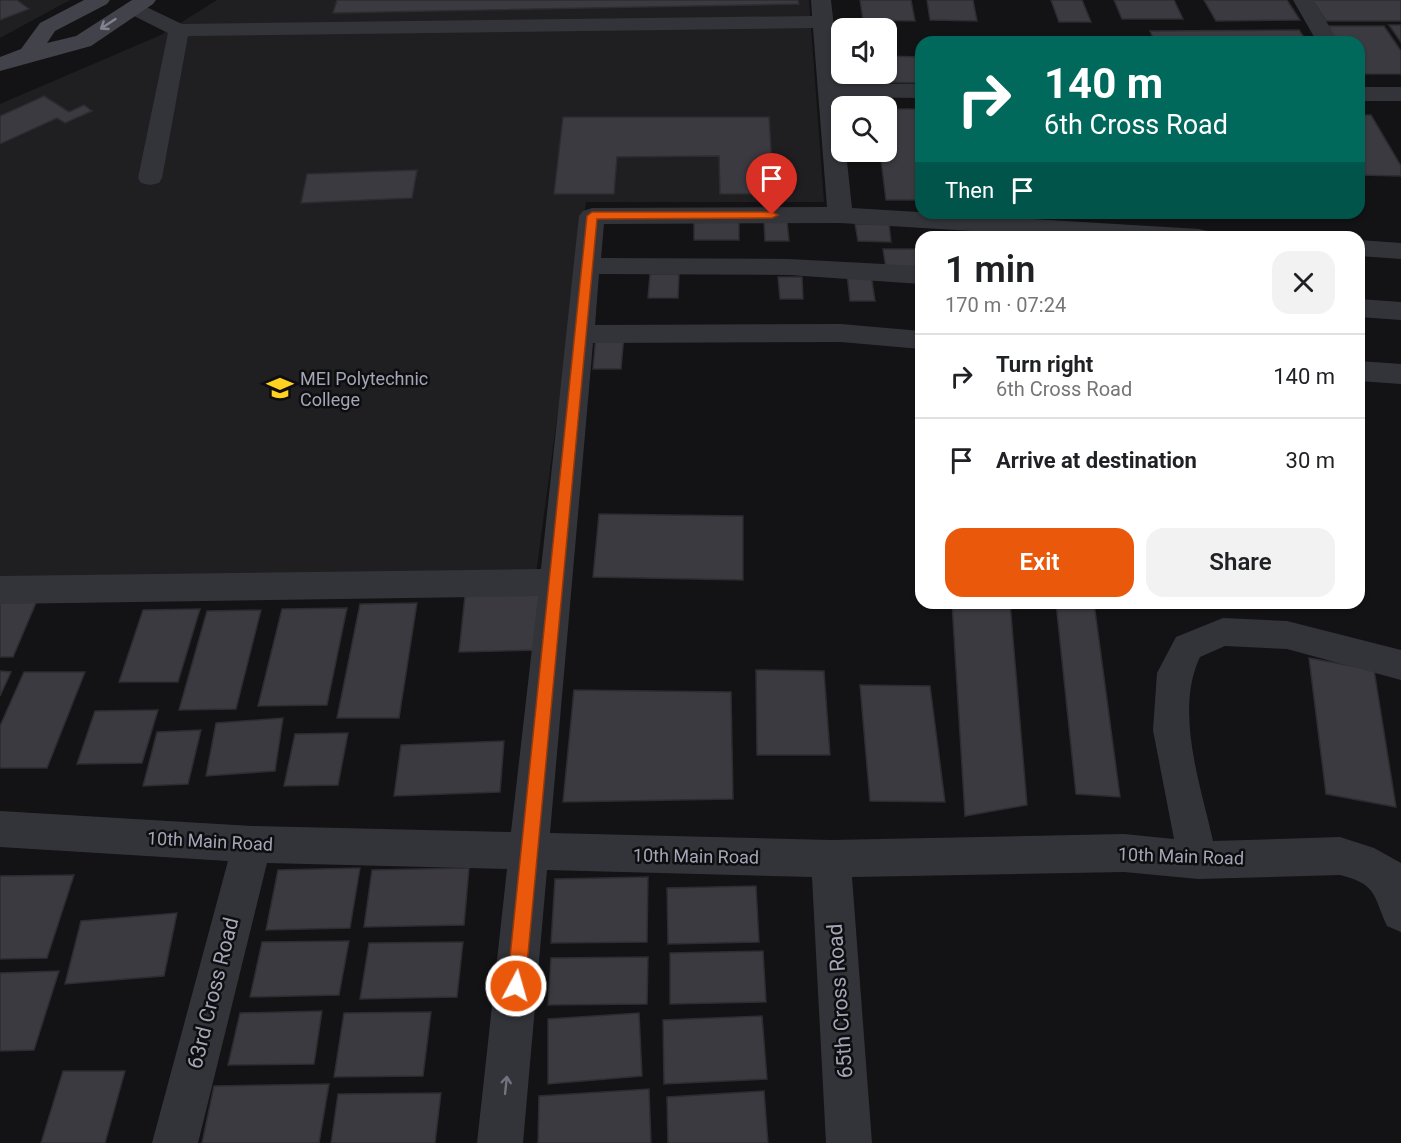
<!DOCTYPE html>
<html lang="en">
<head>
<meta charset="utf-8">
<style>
	:root { --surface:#fff; --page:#f2f2f2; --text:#202124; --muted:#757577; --line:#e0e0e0; --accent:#ea580c }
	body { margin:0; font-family:Roboto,sans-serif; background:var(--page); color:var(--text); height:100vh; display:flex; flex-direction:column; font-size:22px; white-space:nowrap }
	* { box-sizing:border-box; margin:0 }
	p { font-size:20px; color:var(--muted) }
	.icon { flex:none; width:33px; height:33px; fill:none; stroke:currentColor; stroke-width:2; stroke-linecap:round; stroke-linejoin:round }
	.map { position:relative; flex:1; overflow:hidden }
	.panel { position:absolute; left:915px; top:231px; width:450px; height:378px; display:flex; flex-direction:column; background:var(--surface); border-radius:18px; box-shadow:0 2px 4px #0004 }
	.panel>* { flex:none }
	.guide { position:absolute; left:915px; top:36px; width:450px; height:183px; border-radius:18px; box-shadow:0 2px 4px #0004; background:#00695c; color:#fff; overflow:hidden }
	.fabs { position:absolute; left:831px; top:18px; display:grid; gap:12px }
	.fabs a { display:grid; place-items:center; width:66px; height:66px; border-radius:12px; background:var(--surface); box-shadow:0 2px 4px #0004; font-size:30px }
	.pin { position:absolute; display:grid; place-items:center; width:51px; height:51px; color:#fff; margin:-62px -26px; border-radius:50% 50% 50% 0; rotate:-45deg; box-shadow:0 0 6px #0007 }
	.pin .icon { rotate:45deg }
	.me { position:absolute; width:66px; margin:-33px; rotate:6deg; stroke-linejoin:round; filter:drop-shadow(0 0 4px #0008) }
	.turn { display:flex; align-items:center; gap:21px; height:126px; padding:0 30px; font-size:27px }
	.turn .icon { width:78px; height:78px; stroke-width:2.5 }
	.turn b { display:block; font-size:42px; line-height:51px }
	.then { display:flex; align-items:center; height:57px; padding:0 30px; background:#0003; gap:12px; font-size:22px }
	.round { display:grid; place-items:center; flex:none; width:63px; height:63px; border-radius:18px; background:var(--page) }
	.summary { display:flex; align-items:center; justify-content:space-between; height:102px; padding:0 30px }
	h1 { font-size:36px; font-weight:600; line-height:45px }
	.button { display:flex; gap:12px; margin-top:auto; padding:12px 30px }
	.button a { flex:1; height:69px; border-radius:18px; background:var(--accent); color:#fff; font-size:24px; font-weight:600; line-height:69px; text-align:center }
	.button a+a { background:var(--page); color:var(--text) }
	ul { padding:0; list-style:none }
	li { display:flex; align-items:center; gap:18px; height:84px; padding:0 30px; border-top:2px solid var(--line) }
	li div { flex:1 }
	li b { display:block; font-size:22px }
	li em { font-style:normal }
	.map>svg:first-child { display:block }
	.built { fill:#1f1f22 }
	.building { fill:#3a3a40; stroke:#2d2c31; stroke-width:1.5 }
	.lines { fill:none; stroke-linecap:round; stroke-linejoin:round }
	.street { fill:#33343a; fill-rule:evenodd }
	.secondary { fill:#41424a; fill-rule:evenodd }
	.oneway { stroke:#818391 }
	.oneway2 { stroke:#71737f }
	.route { fill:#ea580c; stroke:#983908; stroke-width:1.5 }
	.labels { text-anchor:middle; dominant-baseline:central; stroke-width:5; stroke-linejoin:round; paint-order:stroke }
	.poi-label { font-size:18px; fill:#a3a6b7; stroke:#0e0e10; text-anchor:start }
	.street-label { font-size:18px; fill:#a3a6b7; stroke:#0e0e10 }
	.near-street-label { font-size:21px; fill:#a3a6b7; stroke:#0e0e10 }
</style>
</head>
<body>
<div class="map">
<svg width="1401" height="1143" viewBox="0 0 1401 1143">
	<rect width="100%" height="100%" fill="#131315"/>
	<!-- built -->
	<path class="built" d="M0,0h70l-70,38z
		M217,0h592l15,202h-238l-50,372 -536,5v-475l161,-69z"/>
	<!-- building -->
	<path class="building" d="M0,0h17l12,9 -29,11z
		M337,0h461l1,4 -466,9z
		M860,0h51l4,21 -52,-1z
		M927,0h46l4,21 -47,-1z
		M1051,0h31l9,22h-32z
		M1114,0h60l9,19h-61z
		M1204,0h83l13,20 -84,1z
		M1312,0h89v21h-75z
		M1389,25h12v17z
		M1326,26h58l17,25v23h-42v-32h-23z
		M1299,30l8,12h-152l-5,-11z
		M886,56l35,1v26l-71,-2 -1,-7h37z
		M44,96l25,16 15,-7 8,6 -27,12 -8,-5 -57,26v-28z
		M886,109h35v91h-35l-6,-48h6z
		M1359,115h12l30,51v10l-42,-1z
		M563,117h206l5,77h-54l-1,-38 -102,1 -3,37h-60z
		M417,170l-5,28 -111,5 6,-29z
		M694,219h45v21h-45z
		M764,221h23l2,20h-24z
		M855,224h34l2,18 -33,-1z
		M883,249h33l3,21 -33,-1z
		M650,274h29l-1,24h-30z
		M847,274h24l4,27h-25z
		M778,277h24l1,22h-23z
		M596,335h28l-3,34h-28z
		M599,514l144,2v64l-150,-3z
		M542,594l-3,56 -80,2 6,-56z
		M0,598h38l-25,59h-13z
		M417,603l-18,115h-62l23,-114z
		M952,603h58l17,202 -62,11z
		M1056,603h38l26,194 -44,-3z
		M347,608l-20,97 -69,1 24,-97z
		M200,609l-22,73h-59l24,-72z
		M261,610l-25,99 -57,1 28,-99z
		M1309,658l65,12 22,137 -70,-13z
		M756,670l68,1 6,84h-73z
		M0,671l11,1 -11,24z
		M24,672h61l-38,96h-47v-42z
		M860,685l70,1 15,116 -75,-1z
		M574,690l157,2 2,107 -170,3z
		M158,710l-16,53 -65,1 18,-53z
		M283,718l-8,53 -69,5 10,-53z
		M201,730l-13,54 -45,2 14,-54z
		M348,733l-10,52 -54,1 11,-52z
		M504,741l-4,51 -106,4 7,-51z
		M360,868l-10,60 -84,2 12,-60z
		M469,868l-5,57 -100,2 8,-57z
		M74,875l-27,83 -47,1v-83z
		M648,877l-1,65 -96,1 4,-64z
		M756,886l3,56 -91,2 -1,-56z
		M177,913l-13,63 -99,8 16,-63z
		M349,941l-10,54 -89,2 12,-55z
		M463,942l-6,55 -97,2 9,-56z
		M763,951l3,51 -96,2v-51z
		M648,957l-1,47 -99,1 3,-47z
		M59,971l-25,79 -34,1v-78z
		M322,1011l-8,53 -86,1 12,-52z
		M431,1012l-8,64 -89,1 10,-64z
		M639,1013l3,63 -94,8v-65z
		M762,1016l5,63 -103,5 -1,-64z
		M63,1071h62l-20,72h-64z
		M329,1084l-10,59h-117l12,-57z
		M649,1089l2,54h-113l1,-47z
		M764,1091l4,52h-100l-1,-46z
		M441,1093l-6,50h-104l7,-49z"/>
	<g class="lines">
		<!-- street -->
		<path class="street" d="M811,0h20l9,83 81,1v14l-80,-1 1,55h4l6,56 347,21 9,2 4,6h-142l-230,-14 -236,1 -3,34 188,1 132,7v18l-132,-9 -190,-1 -4,51 246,-1 80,7v18l-80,-7 -248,1 -43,490 281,7 293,-6 50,5 -21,-109 4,-57 19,-36 47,-19 64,3 114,29v30l-114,-31 -62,-3 -25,11c-26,54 1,129 13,184l127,-4 34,11 27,15v69l-14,-6c-14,-31 -10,-42 -47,-51l-142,4 -74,-7 -272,5 20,266h-46l-14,-266 -265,-7 -24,273h-46l30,-274 -240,-6 -69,280h-46l76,-282 -228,-14v-36l252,15 259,6 27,-236 -538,8v-28l541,-7 38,-353 4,-5 9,-3 235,-1 -14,-179 -625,8 -26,142 -3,5 -9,2 -9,-2 -3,-5 30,-145 -42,-21 -3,-4 3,-4 7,-2 7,2 42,20 630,-8z
			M1293,0h20l26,42h-22z
			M1359,87h42v14h-42z
			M1359,240l42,3v16l-42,-3z
			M1359,299l42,3v18l-42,-3z
			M1359,361l42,3v20l-42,-3z"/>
		<!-- secondary -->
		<path class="secondary" d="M84,0h26l-3,4 -52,27 -8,12 29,-7 56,-36h24l-3,4 -62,42 -91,25v-14l21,-8 19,-26z"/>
	</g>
	<!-- one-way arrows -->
	<defs><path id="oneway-shaft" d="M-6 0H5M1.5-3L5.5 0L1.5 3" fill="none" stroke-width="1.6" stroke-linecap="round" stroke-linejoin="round" transform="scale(1.5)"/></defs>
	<use class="oneway" href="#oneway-shaft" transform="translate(108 24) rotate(147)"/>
	<use class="oneway2" href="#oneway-shaft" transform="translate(506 1085) rotate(-84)"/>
	<!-- route -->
	<path class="route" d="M592,212h180l6,3 -6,3 -175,1 -72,767 -3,6 -6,3 -6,-3 -3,-6 80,-770z"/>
	<!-- icons -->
	<defs>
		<g id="university-bare" transform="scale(2.07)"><path d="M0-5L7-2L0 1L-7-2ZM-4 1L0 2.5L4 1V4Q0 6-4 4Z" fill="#ffd120" stroke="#0e0e10" stroke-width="2.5" paint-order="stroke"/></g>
	</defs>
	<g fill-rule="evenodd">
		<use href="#university-bare" x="280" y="388"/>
	</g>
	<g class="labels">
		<!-- poi labels -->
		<g class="poi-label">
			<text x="300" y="378">MEI Polytechnic<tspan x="300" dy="21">College</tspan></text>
		</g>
		<!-- street labels -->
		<g class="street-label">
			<text transform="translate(210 841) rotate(3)">10th Main Road</text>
			<text transform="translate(696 856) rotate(1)">10th Main Road</text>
			<text transform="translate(1181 856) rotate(2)">10th Main Road</text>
		</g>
		<!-- near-street labels -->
		<g class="near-street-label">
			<text transform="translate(213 993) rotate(-76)">63rd Cross Road</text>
			<text transform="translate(840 1001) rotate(-94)">65th Cross Road</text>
		</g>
	</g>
</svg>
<div class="fabs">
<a><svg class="icon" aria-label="sound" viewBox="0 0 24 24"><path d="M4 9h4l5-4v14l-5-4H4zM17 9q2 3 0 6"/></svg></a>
<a><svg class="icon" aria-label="search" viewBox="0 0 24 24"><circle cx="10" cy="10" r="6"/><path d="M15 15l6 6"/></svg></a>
</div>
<div class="pin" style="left:772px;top:215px;background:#d93025"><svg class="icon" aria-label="arrive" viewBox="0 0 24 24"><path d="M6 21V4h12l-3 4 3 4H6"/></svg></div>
<svg class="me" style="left:516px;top:986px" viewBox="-20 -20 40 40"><circle r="17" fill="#ea580c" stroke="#fff" stroke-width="3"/><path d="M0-11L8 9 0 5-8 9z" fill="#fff"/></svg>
<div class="guide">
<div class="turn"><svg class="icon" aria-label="right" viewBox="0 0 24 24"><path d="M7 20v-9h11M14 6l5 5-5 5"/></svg><div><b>140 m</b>6th Cross Road</div></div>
<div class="then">Then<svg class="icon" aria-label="arrive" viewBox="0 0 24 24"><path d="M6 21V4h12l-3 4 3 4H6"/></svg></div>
</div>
<section class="panel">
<div class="summary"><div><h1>1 min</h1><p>170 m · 07:24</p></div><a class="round"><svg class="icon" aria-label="close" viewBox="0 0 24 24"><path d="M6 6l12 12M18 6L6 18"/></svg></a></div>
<ul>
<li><svg class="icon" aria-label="right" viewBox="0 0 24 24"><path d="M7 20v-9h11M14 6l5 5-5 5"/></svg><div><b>Turn right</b><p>6th Cross Road</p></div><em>140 m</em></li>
<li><svg class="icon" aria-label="arrive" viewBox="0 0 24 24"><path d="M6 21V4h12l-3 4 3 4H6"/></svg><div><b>Arrive at destination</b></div><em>30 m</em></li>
</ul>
<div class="button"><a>Exit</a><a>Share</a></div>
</section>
</div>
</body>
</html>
